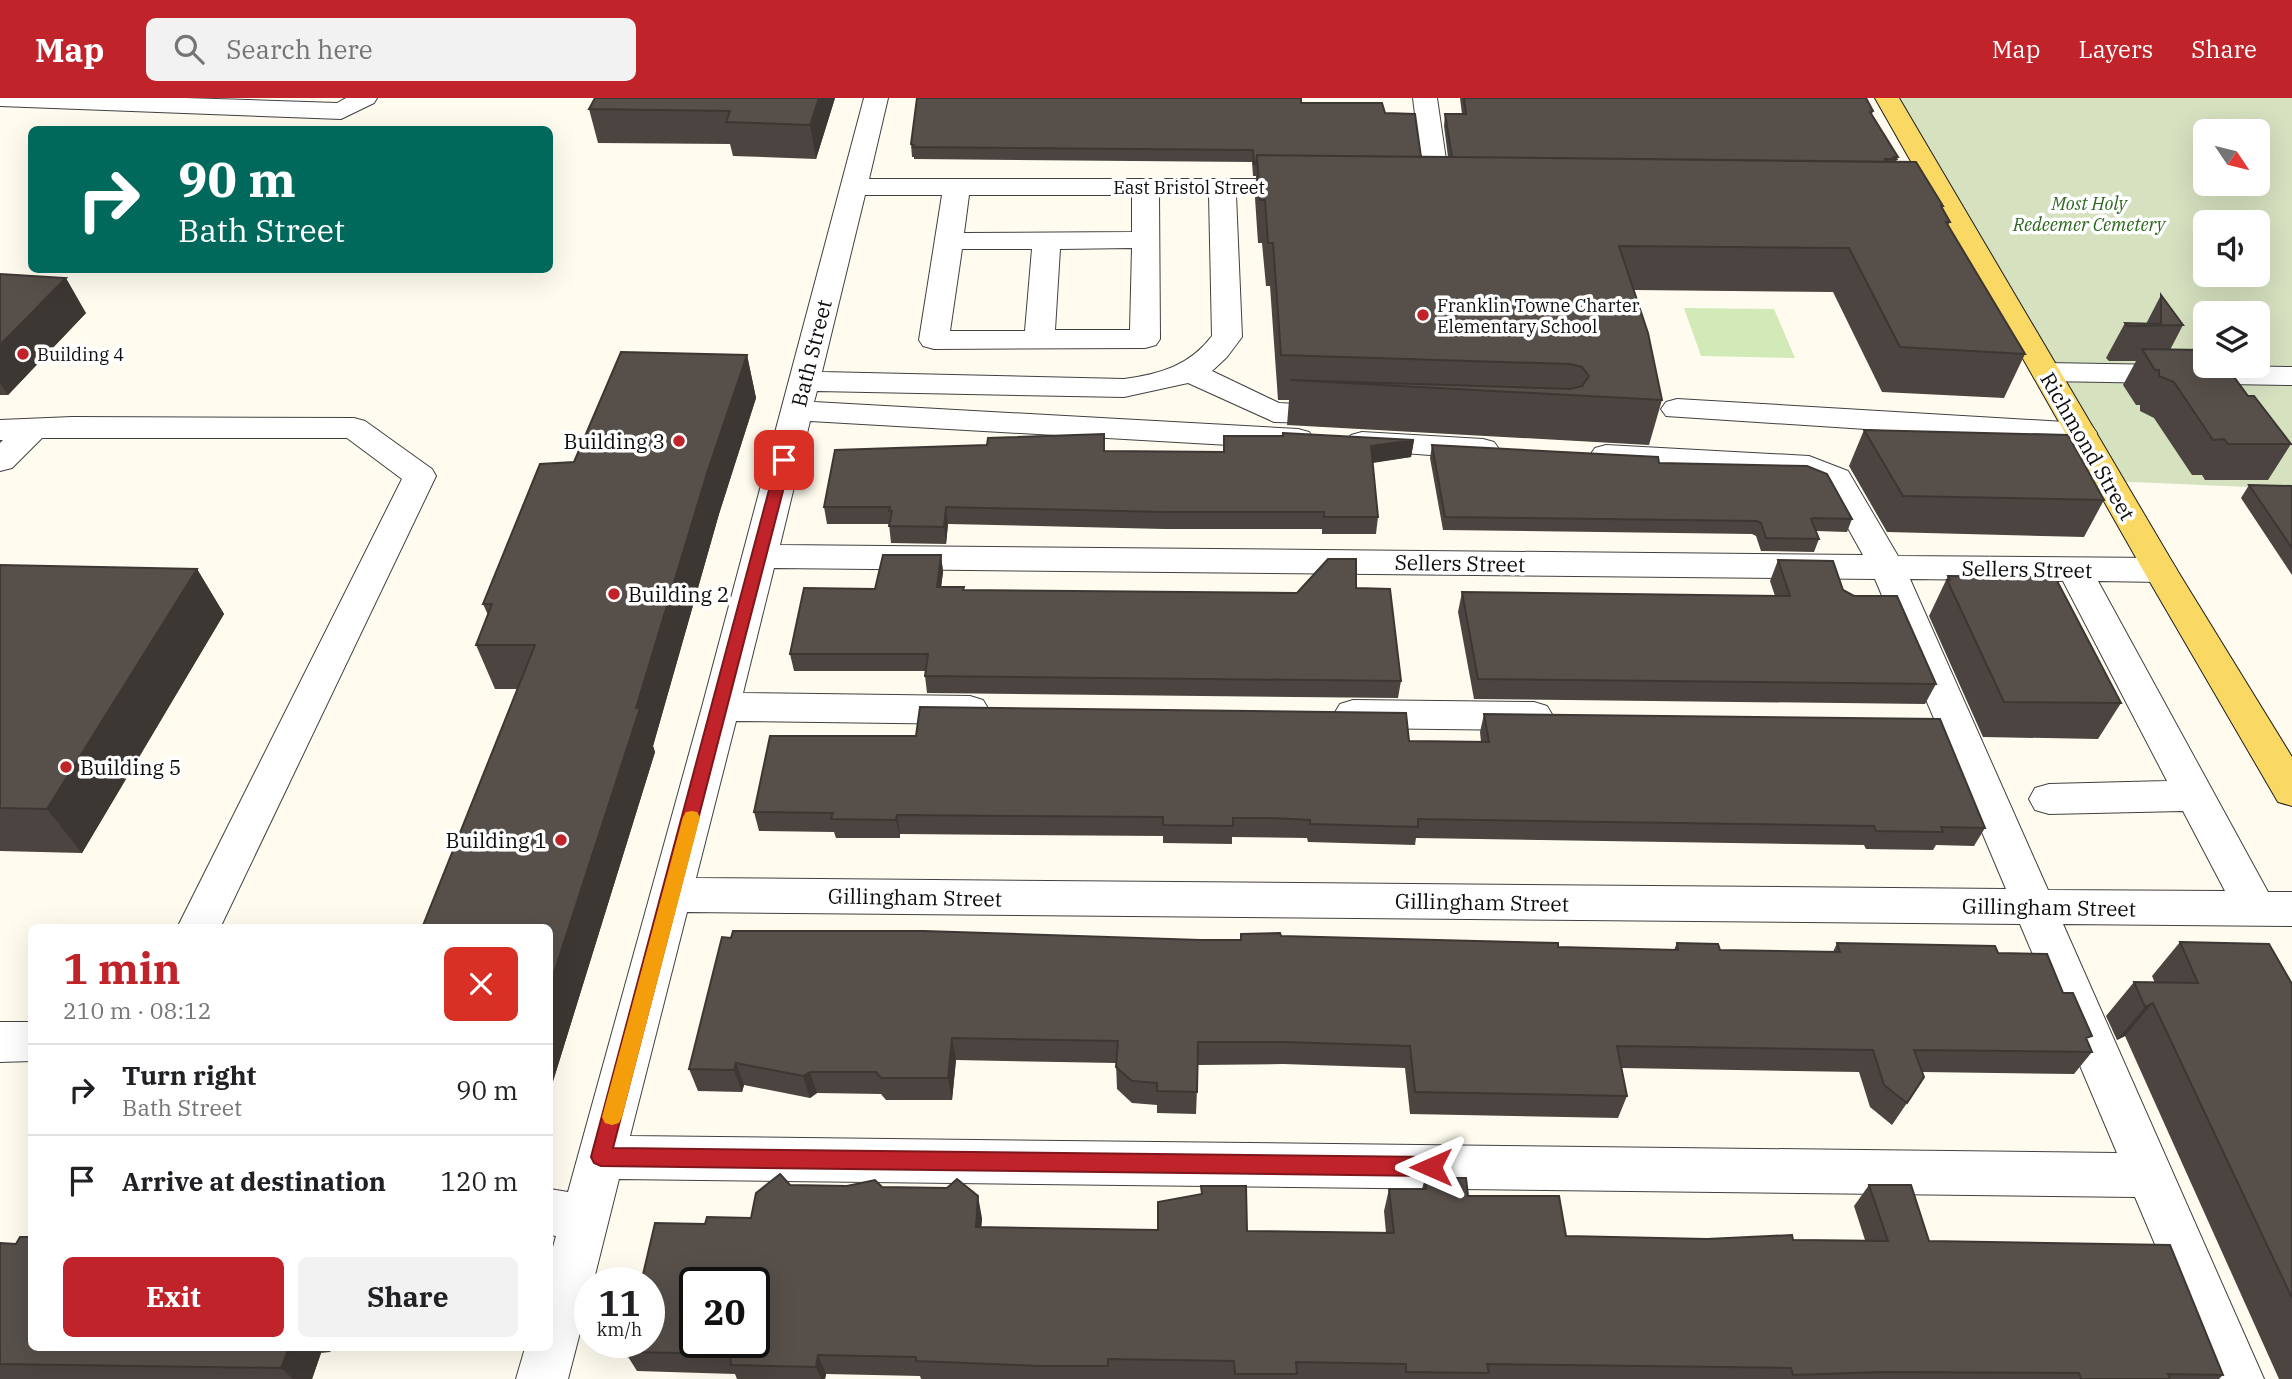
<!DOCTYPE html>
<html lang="en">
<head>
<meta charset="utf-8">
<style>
	:root { --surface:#fff; --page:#f2f2f2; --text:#202124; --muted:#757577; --line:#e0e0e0; --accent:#c02329 }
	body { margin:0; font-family:"IBM Plex Serif",serif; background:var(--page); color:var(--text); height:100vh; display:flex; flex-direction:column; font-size:26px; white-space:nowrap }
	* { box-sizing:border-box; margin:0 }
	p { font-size:23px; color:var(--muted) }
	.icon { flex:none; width:38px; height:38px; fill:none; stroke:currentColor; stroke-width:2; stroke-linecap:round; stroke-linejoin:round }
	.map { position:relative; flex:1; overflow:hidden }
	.details { position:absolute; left:28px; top:826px; width:525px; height:427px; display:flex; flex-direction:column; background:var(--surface); border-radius:10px; box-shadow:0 7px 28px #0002 }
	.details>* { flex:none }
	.banner { position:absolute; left:28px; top:28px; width:525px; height:147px; border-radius:10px; box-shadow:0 7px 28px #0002; background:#00695c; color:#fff; overflow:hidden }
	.needle { width:46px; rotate:125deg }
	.buttons { position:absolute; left:2193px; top:21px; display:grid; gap:14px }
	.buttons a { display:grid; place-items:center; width:77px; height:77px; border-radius:10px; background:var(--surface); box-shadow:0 7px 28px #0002; font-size:35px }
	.speed { position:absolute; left:574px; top:1169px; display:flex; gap:14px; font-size:35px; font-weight:700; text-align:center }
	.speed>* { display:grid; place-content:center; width:91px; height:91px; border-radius:50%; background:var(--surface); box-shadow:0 7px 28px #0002; line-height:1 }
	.speed small { font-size:18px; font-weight:400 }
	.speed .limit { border:4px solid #111; border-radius:10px; background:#fff; color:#111 }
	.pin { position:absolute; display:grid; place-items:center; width:60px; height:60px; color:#fff; margin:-30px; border-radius:14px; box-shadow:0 4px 10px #0006 }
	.me { position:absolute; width:77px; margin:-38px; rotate:270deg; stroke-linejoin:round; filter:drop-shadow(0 0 5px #0008) }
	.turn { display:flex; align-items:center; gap:24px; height:147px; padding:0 35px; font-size:32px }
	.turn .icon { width:91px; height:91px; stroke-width:2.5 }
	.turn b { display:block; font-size:49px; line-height:60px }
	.round { display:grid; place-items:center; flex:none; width:74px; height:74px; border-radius:10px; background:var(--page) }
	.summary { display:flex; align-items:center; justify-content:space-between; height:119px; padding:0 35px }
	h1 { font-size:42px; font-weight:800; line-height:52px; color:var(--accent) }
	.button { display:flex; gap:14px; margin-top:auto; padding:14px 35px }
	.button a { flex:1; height:80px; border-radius:10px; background:var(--accent); color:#fff; font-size:28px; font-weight:800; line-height:80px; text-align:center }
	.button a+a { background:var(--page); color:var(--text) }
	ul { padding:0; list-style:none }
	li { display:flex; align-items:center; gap:21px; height:91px; padding:0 35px; border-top:2px solid var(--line) }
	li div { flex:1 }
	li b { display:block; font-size:26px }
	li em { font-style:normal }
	header { display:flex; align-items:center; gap:42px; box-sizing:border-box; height:98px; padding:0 35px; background:var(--accent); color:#fff }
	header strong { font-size:33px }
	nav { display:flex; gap:38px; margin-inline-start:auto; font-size:24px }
	.search { width:490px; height:63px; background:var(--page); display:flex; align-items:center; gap:18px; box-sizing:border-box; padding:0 24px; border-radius:10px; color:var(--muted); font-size:26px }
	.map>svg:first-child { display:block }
	.green { fill:#d1eab8 }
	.cemetery { fill:#d6e1c0; fill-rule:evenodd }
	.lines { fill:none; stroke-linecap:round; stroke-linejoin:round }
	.minor-casing { stroke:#414141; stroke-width:2 }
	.major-casing { stroke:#1f1f1f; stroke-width:2 }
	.minor { fill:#fff; fill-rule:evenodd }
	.major { fill:#fad864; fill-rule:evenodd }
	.wall { fill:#4b4440 }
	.shaded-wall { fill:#3d3734 }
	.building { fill:#574f4a; stroke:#3d3734; stroke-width:2; fill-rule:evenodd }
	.route { fill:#c02329; stroke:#7d171b; stroke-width:2 }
	.slow { fill:#f59e0b }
	.poi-dot { fill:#c02329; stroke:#fff; stroke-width:2.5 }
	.labels { text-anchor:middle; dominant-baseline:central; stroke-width:7; stroke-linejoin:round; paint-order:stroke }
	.far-street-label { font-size:18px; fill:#0e0e0e; stroke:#fff }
	.far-park-label { font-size:18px; font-style:italic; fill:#2b671d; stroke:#fff }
	.far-poi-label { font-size:18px; fill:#0e0e0e; stroke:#fff; text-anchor:start }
	.street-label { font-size:21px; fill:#0e0e0e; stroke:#fff }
	.poi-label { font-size:21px; fill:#0e0e0e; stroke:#fff; text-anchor:end }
</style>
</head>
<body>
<header>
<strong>Map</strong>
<div class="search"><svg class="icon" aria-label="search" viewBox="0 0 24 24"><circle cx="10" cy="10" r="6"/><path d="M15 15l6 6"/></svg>Search here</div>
<nav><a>Map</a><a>Layers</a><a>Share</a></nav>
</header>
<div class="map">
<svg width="2292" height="1281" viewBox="0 0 2292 1281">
	<rect width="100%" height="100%" fill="#fffcef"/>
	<!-- green -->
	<path class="green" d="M1684,210l90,1 21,49 -94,-2z"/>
	<!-- cemetery -->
	<path class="cemetery" d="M1887,0h405v391l-183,-8zM2205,33h53v53h-53zM2205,124h53v53h-53zM2205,215h53v53h-53z"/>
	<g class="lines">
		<!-- minor casing -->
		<g class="minor-casing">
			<path id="minor" d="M0,0h185l152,5 9,-5h31l-3,5 -33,16 -341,-13z
				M864,0h24l-19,81h439l9,2 4,6 -4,6 -9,2h-72l6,142 -15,20 -15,14 67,32 56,3 5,7 -5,7 -11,3 -50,-1 -86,-39 -64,14 -307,-6 -3,11 484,27 11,3 5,7 -5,7 -11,3 -488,-28 -30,124 1083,10 -39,-70 -21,-9 -197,-11 -11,-3 -5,-7 5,-7 11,-3 203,11 39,15 50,85 262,2 12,4 5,8 -5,8 -12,4 -62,-1 170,311h24v34l-229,-2 201,455h-52l-77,-182 -1516,-18 -26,104h-3v11l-22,85h-52l9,-31h25v-90l6,-22 -6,-1v-46l18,3 134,-485zM865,97h77l-23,145 4,6 11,3 211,-1 11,-3 4,-6 -1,-144h50l3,141c-23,30 -52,38 -88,43l-302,-7zM969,97h163v37l-168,1zM1132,150l-2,82h-75l5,-81zM962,151h70l-7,82h-75zM774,470l1101,11 131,310 -1310,-11 40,-157 234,3 13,-4 6,-10 -6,-10 -13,-4 -227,-3zM1910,481l153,2 104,200 -118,3 -14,4 -6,11 6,11 14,4 134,-3 42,80 -177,-1zM687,814l1333,12 97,229 -1487,-17z
				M1413,0h24l13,89 -4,6 -9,2 -9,-2 -4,-6z
				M2046,265l246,4v18l-246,-4 -11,-2 -4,-7 4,-7z
				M1677,301l404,24 11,3 5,7 -5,7 -11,3 -415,-27 -5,-7 5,-7z
				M72,319l282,1 11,3 67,48 4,7 -216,452h-43l225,-449 -55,-41h-305l-30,30 -12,3v-28l3,-3h-3v-20z
				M1362,334l121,7 11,3 5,7 -5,7 -11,3 -132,-10 -5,-7 5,-7z
				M1353,602l181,2 13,4 6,10 -6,10 -13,4 -181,-2 -13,-4 -6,-10 6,-10z
				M0,924h32v39l-32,1z"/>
		</g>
		<!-- major casing -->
		<g class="major-casing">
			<path id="major" d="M1875,0h24l278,472 115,187v49l-14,-4 -135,-232z"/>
		</g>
		<!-- minor -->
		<use href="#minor" class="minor"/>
		<!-- major -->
		<use href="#major" class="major"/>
	</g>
	<!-- wall -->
	<path class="wall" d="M835,0l-19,61 -83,-3 -3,-12 -132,-1 -9,-34z
		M1460,0h406l7,13 -1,3 26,43 -2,5 47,44 -1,3 8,13 -2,3 77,129 -21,44 -122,-6 -49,-100 -199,-2 28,110 -13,45 -362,-20 2,-25h-11l-8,-114h-4l-4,-43h-4l-3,-45 1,-22h-3l-1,-14 -338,-3v-2h-2l-1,-13 390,-41 84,10 36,44h27l-4,-31 1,-12h17z
		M0,176l86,39 -78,82h-8z
		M2161,197l22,30 -13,25 35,16 43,30 43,48 -23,36h-63l-3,-5h-10l-38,-57 -14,-7v-6h-4l-13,-20 13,-24h-27l-3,-3 19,-35 21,1z
		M747,257l9,43 -37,116 -66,232 2,6 -105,339v-163l-33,-239h-22l-19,-44 12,-30 -5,-11 91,-142z
		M1864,332l240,70 -20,37 -197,-5 -38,-66z
		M1224,338l190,4 -3,17 -38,6 5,54 -2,17h-54v-5h-158l-216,-5 -2,20 -55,-1 -2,-19h-62l-3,-17 280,-56 119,1z
		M1432,347l227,18 193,56 -5,13 -31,-1 3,8 -5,13 -53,-1 -5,-15 -4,-2 -309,-4 -13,-72z
		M2249,387l43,1v89l-51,-77z
		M941,457l2,17 -2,15 24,3 332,3 59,-5 45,93 -3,17 -471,-5 -2,-17v-5h-131l-4,-17 85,-65z
		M1778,462l65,30 93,94 -11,20 -451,-5 -16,-87 4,-20 313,4 -5,-15z
		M0,467l197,4 27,45 -142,239 -82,-2z
		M1948,478l173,127 -23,36 -115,-2 -54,-121z
		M1484,616l501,114 -11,18 -38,-1 -3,5 -67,-1 -2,-4 -448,-7 -1,7 -107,-3 -1,-4 -75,-1v7l-69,-1v-7l-263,-2v4h-64l-2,-6 -75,-1 -5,-19 655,-71 72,1 -1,-10z
		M1281,838l277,11 116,3 3,-7 43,7 113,2 4,-9 161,10 65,40 29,59 -18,22 -152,-2 -15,31 -15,22 -22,-18 -11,-35 -238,-4 6,28 -9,22 -208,-4 -5,-46 -122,-4 -85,1 -2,49 -39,-1v-8l-25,-2 -15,-14 -1,-26 -160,-3 -4,40h-66l-5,-6 -64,-1 -7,5 -66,-13 -2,7 -44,-1 -9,-22 512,-129h40z
		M2180,844l112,42v395h-13l-154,-343 -8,4 -11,-24 28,-34 21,1 -3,-7z
		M1425,1080l141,58 141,3 158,1 -11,-34 15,-21 60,56 294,134 -4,4h-1298l-1,-3 -94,-2 -1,5h-88l-2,-5 -98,-3 -12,-19 80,-128 46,-6 39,-33 92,2 100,31 -1,9 177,3 43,-36v-8l46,45 139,2 -2,-22 5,-22h33z
		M0,1145l32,105h300l-2,4 -9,1 -9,26h-312z"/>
	<!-- shaded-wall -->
	<path class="shaded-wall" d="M819,0h16l-19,61 -6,-34z
		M66,180l20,35 -78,82 -8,-12v-38z
		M747,257l9,43 -37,116 -66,232 2,6 -105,339v-106l86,-277 72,-238z
		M1414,342l-3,17 -42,6 2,-17z
		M946,409l2,17 -2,20 -2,-17z
		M941,457l2,17 -4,32 -2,-17z
		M197,471l27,45 -142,239 -35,-44z
		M897,717l3,19v4l-4,-18z
		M2153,905l-28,33 -8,4 28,-33z
		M952,940l4,22 -4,40 -4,-22z
		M736,965l8,22 -2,7 -8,-22z
		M810,974l7,21 -7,5 -7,-22z
		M978,1098l4,22 -2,30 -4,-21z
		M289,1250h27l5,5 -9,26h-19l-12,-11z
		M325,1250h7l-2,4z
		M818,1257l8,19 -1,5h-4l-5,-12z"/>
	<!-- building -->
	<path class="building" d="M595,0h224l-9,27 -84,-3 4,-11 -141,-2z
		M917,0h384v5h81l3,10 30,1 6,43 -164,-2 -1,9h-2l-1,-14 -340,-3 1,-2 -3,-1z
		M1464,0h402l7,13 -3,1 28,45h-4l2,2h-11l2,3 -435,-5 -7,-43h21z
		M1257,57l659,7 27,44h-2l9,16h-4l79,132 -125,-7 -51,-99 -230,-2 29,87 14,67 -372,-20 280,9 12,-3 7,-10 -7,-9 -12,-3 -289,-9 -8,-112h-5l-3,-43h-5z
		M0,176l66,4 -66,67z
		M2161,197l22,30 -56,1 -2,-3 36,1z
		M2142,251l59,1 4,6v10h21l22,30h6l37,48h-63l-4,-5 -11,1 -39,-58 -15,-6v-6h-4z
		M621,254l126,3 -39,115 -72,238h4l-90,277v-57h-128l113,-283h-59l16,-41h-9l57,-140 34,-2z
		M1864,332l204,5 36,65 -201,-4z
		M1283,335l131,7 -43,6 7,71h-54v-5h-160l-218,-5 -2,20 -55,-1 3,-15h-3l1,-4h-66l11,-57 152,-5 1,-7 116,-4v17l120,1v-16h59z
		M1432,347l226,12 1,6 148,3 20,8 25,45 -38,-1 -3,1 8,20 -53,-1 -5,-15 -4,-2 -312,-4z
		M2249,387l43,1v62z
		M883,457h58l-4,32h27l-1,3 334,3 31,-34h28v29l34,1 11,92 -476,-5 3,-22h-138l14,-66 71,1z
		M1778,462l55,1 10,29 11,6h43l39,88 -458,-5 -16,-87 328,4z
		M0,467l197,4 -150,240 -47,-1z
		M1948,478l107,1 66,126 -117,-1 -57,-122h3z
		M920,609l486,6 3,28 80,1 -5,-28 456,5 45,109 -44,-1 2,5 -67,-1 -2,-5 -456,-7v8l-108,-3v-4l-38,-2h-39v8l-70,-1v-8l-266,-2 -1,5 -65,-1 2,-6 -79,-1 16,-76h146z
		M733,833h191l277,9h40v-6l39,-1 1,3 277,7v4l120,3 -1,-7 41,1 2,6 120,2 -3,-9 158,3 3,7 49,1 16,39h10l19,43 -6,2 6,14 -178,-2 10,27 -17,26 -23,-18 -11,-35 -256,-4 10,50 -212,-4 -5,-46 -124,-4h-88l-1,50 -40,-1v-8l-25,-2 -16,-14 2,-26 -166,-3 -4,40h-67l-5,-6h-66l-7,4 -67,-13 -2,7 -45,-1 33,-132 9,1z
		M2180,844l89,2 23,40v314l-139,-295 -8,4 -11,-25 64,1z
		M780,1076l10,11 57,1 28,-6 7,7 65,1 10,-9 21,17 -2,31 182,3v-28l44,-8 -1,-8h45l1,45 147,2 -5,-44h37l-1,-11h41l2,18h91l7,40 141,3 85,-4 1,5 95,1 -19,-56h42l18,56 241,4 53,130 -55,-1 2,5h-89l-2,-6 -196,-1 -90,3 -2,-7 -304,-4 2,9 -83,-1v-8l-110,-2 1,12h-62l-1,-13 -126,-2v7h-66l-126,-5v-4l-98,-2 -2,12 -85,-2 -1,-11 -105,-2 2,-10h22v-59h-8l14,-60 50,1 2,-7 44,1 5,-25zM695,1185h59v59h-59z
		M20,1139h12v111h257l-8,20 -281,-4v-121l16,1z"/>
	<!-- route -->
	<path class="route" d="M784,357l7,5 -178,688 818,9 7,3 3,7 -3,6 -7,3 -830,-10 -7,-3 -3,-6 186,-697z"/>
	<!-- slow -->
	<path class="slow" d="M692,713l5,1 3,5 -78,300 -3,6 -7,2 -7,-2 -3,-6 81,-300 3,-5z"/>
	<!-- markers -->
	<g class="poi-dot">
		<circle cx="1423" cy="217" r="7"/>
		<circle cx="23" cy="256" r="7"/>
		<circle cx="679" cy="343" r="7"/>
		<circle cx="614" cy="496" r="7"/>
		<circle cx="66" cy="669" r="7"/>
		<circle cx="561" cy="742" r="7"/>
	</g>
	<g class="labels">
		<!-- far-street labels -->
		<g class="far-street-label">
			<text x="1189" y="89">East Bristol Street</text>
		</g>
		<!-- far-park labels -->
		<g class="far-park-label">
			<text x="2089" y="105">Most Holy<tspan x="2089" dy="21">Redeemer Cemetery</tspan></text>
		</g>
		<!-- far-poi labels -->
		<g class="far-poi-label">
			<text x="1437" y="207">Franklin Towne Charter<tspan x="1437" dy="21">Elementary School</tspan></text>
			<text x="37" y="256">Building 4</text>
		</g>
		<!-- street labels -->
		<g class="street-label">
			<text transform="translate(811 255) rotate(-76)">Bath Street</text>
			<text transform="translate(2088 348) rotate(60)">Richmond Street</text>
			<text transform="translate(1460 465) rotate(1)">Sellers Street</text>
			<text transform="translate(2027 471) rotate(1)">Sellers Street</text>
			<text transform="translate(915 799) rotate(1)">Gillingham Street</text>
			<text transform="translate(1482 804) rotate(1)">Gillingham Street</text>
			<text transform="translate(2049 809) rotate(1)">Gillingham Street</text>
		</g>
		<!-- poi labels -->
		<g class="poi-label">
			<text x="665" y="343">Building 3</text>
			<text x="628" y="496" text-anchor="start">Building 2</text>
			<text x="80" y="669" text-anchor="start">Building 5</text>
			<text x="547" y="742">Building 1</text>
		</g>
	</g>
</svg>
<div class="buttons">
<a><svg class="needle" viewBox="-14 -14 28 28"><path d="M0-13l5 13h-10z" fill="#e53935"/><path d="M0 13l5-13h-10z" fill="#757577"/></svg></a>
<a><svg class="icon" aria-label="sound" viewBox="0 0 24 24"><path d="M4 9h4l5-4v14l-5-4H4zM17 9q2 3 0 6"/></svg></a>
<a><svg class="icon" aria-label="layers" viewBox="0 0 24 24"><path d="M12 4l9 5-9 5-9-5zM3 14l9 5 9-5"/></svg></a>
</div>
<div class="speed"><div>11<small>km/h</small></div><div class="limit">20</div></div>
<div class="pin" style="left:784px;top:362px;background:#d93025"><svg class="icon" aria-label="arrive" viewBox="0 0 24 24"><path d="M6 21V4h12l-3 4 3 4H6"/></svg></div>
<svg class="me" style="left:1431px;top:1069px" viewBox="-20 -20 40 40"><path d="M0-17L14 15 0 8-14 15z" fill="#c02329" stroke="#fff" stroke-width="4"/></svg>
<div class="banner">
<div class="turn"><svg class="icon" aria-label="right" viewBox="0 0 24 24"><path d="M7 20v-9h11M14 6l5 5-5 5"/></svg><div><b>90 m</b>Bath Street</div></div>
</div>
<section class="details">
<div class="summary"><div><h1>1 min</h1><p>210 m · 08:12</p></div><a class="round" style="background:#d93025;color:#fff"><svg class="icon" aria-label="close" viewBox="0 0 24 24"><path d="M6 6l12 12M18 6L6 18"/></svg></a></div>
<ul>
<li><svg class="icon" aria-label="right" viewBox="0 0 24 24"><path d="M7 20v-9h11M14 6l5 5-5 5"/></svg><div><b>Turn right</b><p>Bath Street</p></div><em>90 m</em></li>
<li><svg class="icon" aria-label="arrive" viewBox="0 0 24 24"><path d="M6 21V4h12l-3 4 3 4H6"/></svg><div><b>Arrive at destination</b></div><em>120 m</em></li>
</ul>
<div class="button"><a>Exit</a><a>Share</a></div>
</section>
</div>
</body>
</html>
